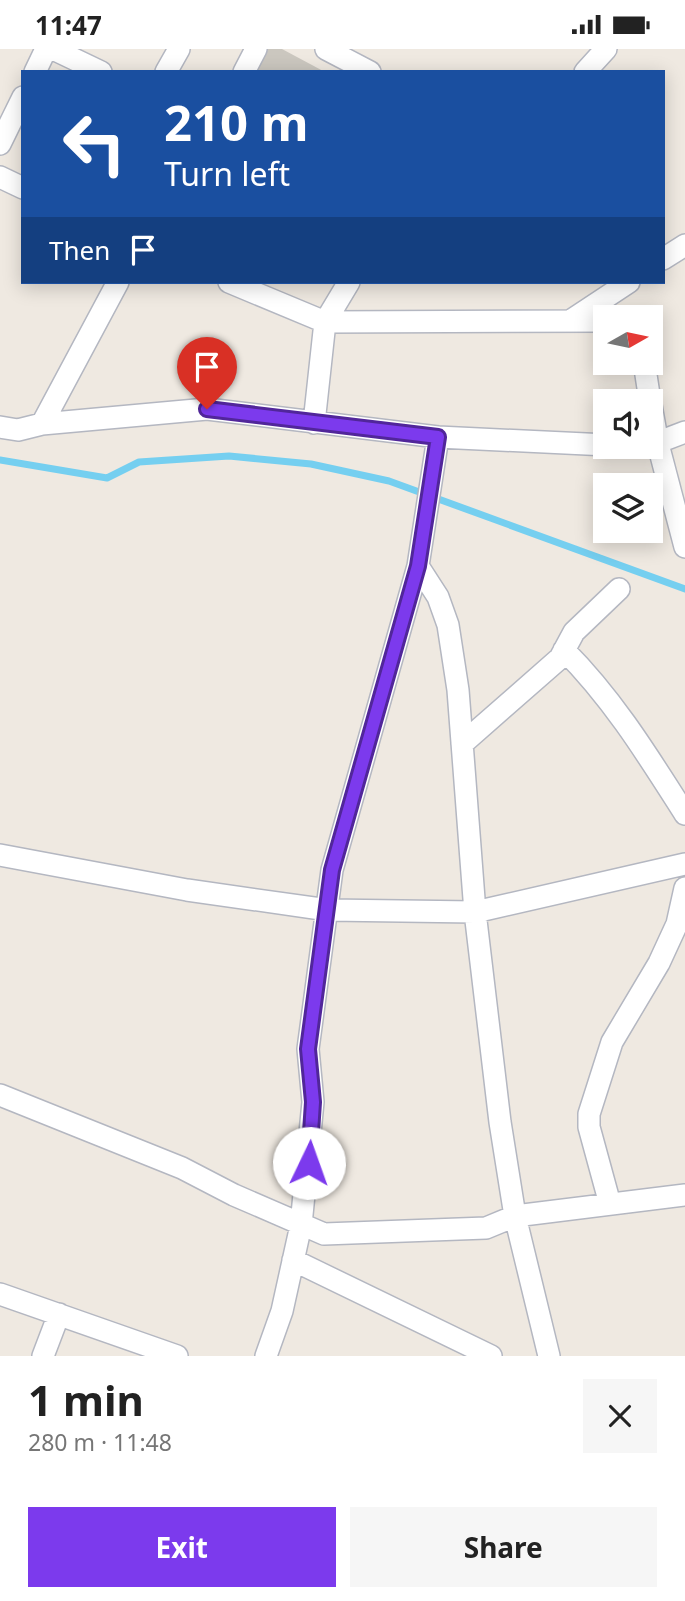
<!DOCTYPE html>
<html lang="en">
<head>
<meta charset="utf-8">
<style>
	:root { --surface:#fff; --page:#f6f6f6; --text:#222; --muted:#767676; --accent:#7c3aed }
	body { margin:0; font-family:"Noto Sans",sans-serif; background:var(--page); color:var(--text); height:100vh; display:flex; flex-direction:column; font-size:26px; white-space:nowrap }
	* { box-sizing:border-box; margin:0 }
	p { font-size:23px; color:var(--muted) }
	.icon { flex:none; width:38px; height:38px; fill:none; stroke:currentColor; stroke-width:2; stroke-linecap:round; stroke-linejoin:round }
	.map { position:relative; height:1307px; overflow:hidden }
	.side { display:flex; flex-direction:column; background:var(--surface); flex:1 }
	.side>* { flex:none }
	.hud { position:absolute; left:21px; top:21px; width:644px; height:214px; border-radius:0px; box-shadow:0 4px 18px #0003; background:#1a4fa0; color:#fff; overflow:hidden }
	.needle { width:46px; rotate:81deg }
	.fabs { position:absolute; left:593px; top:256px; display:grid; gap:14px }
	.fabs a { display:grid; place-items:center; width:70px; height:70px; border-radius:0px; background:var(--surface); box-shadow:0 4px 18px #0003; font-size:35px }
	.pin { position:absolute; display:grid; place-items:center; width:60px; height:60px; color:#fff; margin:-72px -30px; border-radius:50% 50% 50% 0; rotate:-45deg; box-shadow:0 0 7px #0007 }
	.pin .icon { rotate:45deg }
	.me { position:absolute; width:77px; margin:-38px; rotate:3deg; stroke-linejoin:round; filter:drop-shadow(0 0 5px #0008) }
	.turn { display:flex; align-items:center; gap:24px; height:147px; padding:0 28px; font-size:32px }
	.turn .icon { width:91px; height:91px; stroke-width:2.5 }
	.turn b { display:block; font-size:49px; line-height:60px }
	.then { display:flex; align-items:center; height:66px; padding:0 28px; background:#0003; gap:14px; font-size:26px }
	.round { display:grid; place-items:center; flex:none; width:74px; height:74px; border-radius:0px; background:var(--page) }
	.headline { display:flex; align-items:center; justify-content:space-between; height:119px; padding:0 28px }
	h1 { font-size:42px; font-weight:700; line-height:52px }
	.primary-button { display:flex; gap:14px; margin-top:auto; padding:14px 28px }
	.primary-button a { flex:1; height:80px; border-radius:0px; background:var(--accent); color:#fff; font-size:28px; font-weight:700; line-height:80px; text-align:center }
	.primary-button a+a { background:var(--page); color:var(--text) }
	.status { display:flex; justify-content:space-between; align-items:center; height:49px; padding:0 35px; background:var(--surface); direction:ltr }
	.status svg { height:19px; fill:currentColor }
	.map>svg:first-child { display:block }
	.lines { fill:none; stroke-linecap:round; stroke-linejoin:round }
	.stream { stroke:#75cff0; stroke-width:7 }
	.building { fill:#cbc7bf }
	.street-casing { stroke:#b4b7c1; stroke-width:24 }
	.street { stroke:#fff; stroke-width:21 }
	.route-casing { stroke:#51269a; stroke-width:18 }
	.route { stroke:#7c3aed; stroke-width:12 }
</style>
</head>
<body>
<div class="status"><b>11:47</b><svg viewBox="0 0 49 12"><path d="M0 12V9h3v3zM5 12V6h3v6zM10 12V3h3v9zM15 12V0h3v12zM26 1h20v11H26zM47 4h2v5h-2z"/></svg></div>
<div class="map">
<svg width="685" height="1307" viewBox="0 0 685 1307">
	<rect width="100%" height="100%" fill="#efe9e1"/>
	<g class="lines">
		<!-- stream -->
		<path class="stream" d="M0,411l107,18 32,-16 90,-6 82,8 78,17 296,108"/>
	</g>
	<!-- building -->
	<path class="building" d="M264,0h18l43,23h-72z"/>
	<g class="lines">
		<!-- street casing -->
		<g class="street-casing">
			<path id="street" d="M53,0l48,23
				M326,0l44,23
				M35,23l11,-23
				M166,23l13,-23
				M244,23l12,-23
				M585,23l21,-23
				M0,95l23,-47
				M0,128l23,11
				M663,210l22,-14
				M229,233l96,40 -11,101
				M570,272l59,-39
				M325,273l281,-1
				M325,273l24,-40
				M644,313l6,39
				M651,356l7,39 27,103
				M42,375l76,-142
				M0,378l18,3 24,-6 165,-15 231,28 190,9
				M651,396l34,-13
				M418,517l20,31 10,28 10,65 17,222 25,210 15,94 34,140
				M564,601c49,49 84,106 121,164
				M462,695l98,-86 14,-26 45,-43
				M0,806l187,35 141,20 147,2 210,-48
				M0,1046l182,73 52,27 90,39 162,-6 29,-12 170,-21
				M610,1155l-21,-77v-13l23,-72 47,-79 18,-39 8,-36
				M293,1211l198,96
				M0,1245l177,62
				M43,1307l16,-42
				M266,1307l16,-45 19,-86 12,-123 -5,-53 24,-179 86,-304 20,-129"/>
		</g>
		<!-- street -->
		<use href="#street" class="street"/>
	</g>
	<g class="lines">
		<!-- route casing -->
		<g class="route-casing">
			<path id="route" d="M207,360l231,28 -20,129 -86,304 -24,179 5,53 -4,61"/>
		</g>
		<!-- route -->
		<use href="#route" class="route"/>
	</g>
</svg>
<div class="fabs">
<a><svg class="needle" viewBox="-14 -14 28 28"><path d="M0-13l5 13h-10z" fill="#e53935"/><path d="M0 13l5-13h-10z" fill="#767676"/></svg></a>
<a><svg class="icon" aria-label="sound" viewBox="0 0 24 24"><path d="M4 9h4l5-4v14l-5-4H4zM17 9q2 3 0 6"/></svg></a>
<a><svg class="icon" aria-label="layers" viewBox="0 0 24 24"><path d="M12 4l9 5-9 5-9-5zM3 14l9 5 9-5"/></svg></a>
</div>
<div class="pin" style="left:207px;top:360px;background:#d93025"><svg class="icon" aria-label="arrive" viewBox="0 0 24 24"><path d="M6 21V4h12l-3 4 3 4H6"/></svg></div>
<svg class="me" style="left:309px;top:1114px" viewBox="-20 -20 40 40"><circle r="19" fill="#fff"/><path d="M0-13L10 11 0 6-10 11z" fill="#7c3aed"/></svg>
<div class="hud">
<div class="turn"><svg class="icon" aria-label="left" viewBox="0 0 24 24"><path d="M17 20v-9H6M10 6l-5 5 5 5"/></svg><div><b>210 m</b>Turn left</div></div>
<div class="then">Then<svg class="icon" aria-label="arrive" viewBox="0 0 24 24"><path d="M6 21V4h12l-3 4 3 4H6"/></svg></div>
</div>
</div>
<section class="side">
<div class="headline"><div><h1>1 min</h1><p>280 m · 11:48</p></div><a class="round"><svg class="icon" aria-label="close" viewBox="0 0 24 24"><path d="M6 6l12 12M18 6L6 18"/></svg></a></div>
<div class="primary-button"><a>Exit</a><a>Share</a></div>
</section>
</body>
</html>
